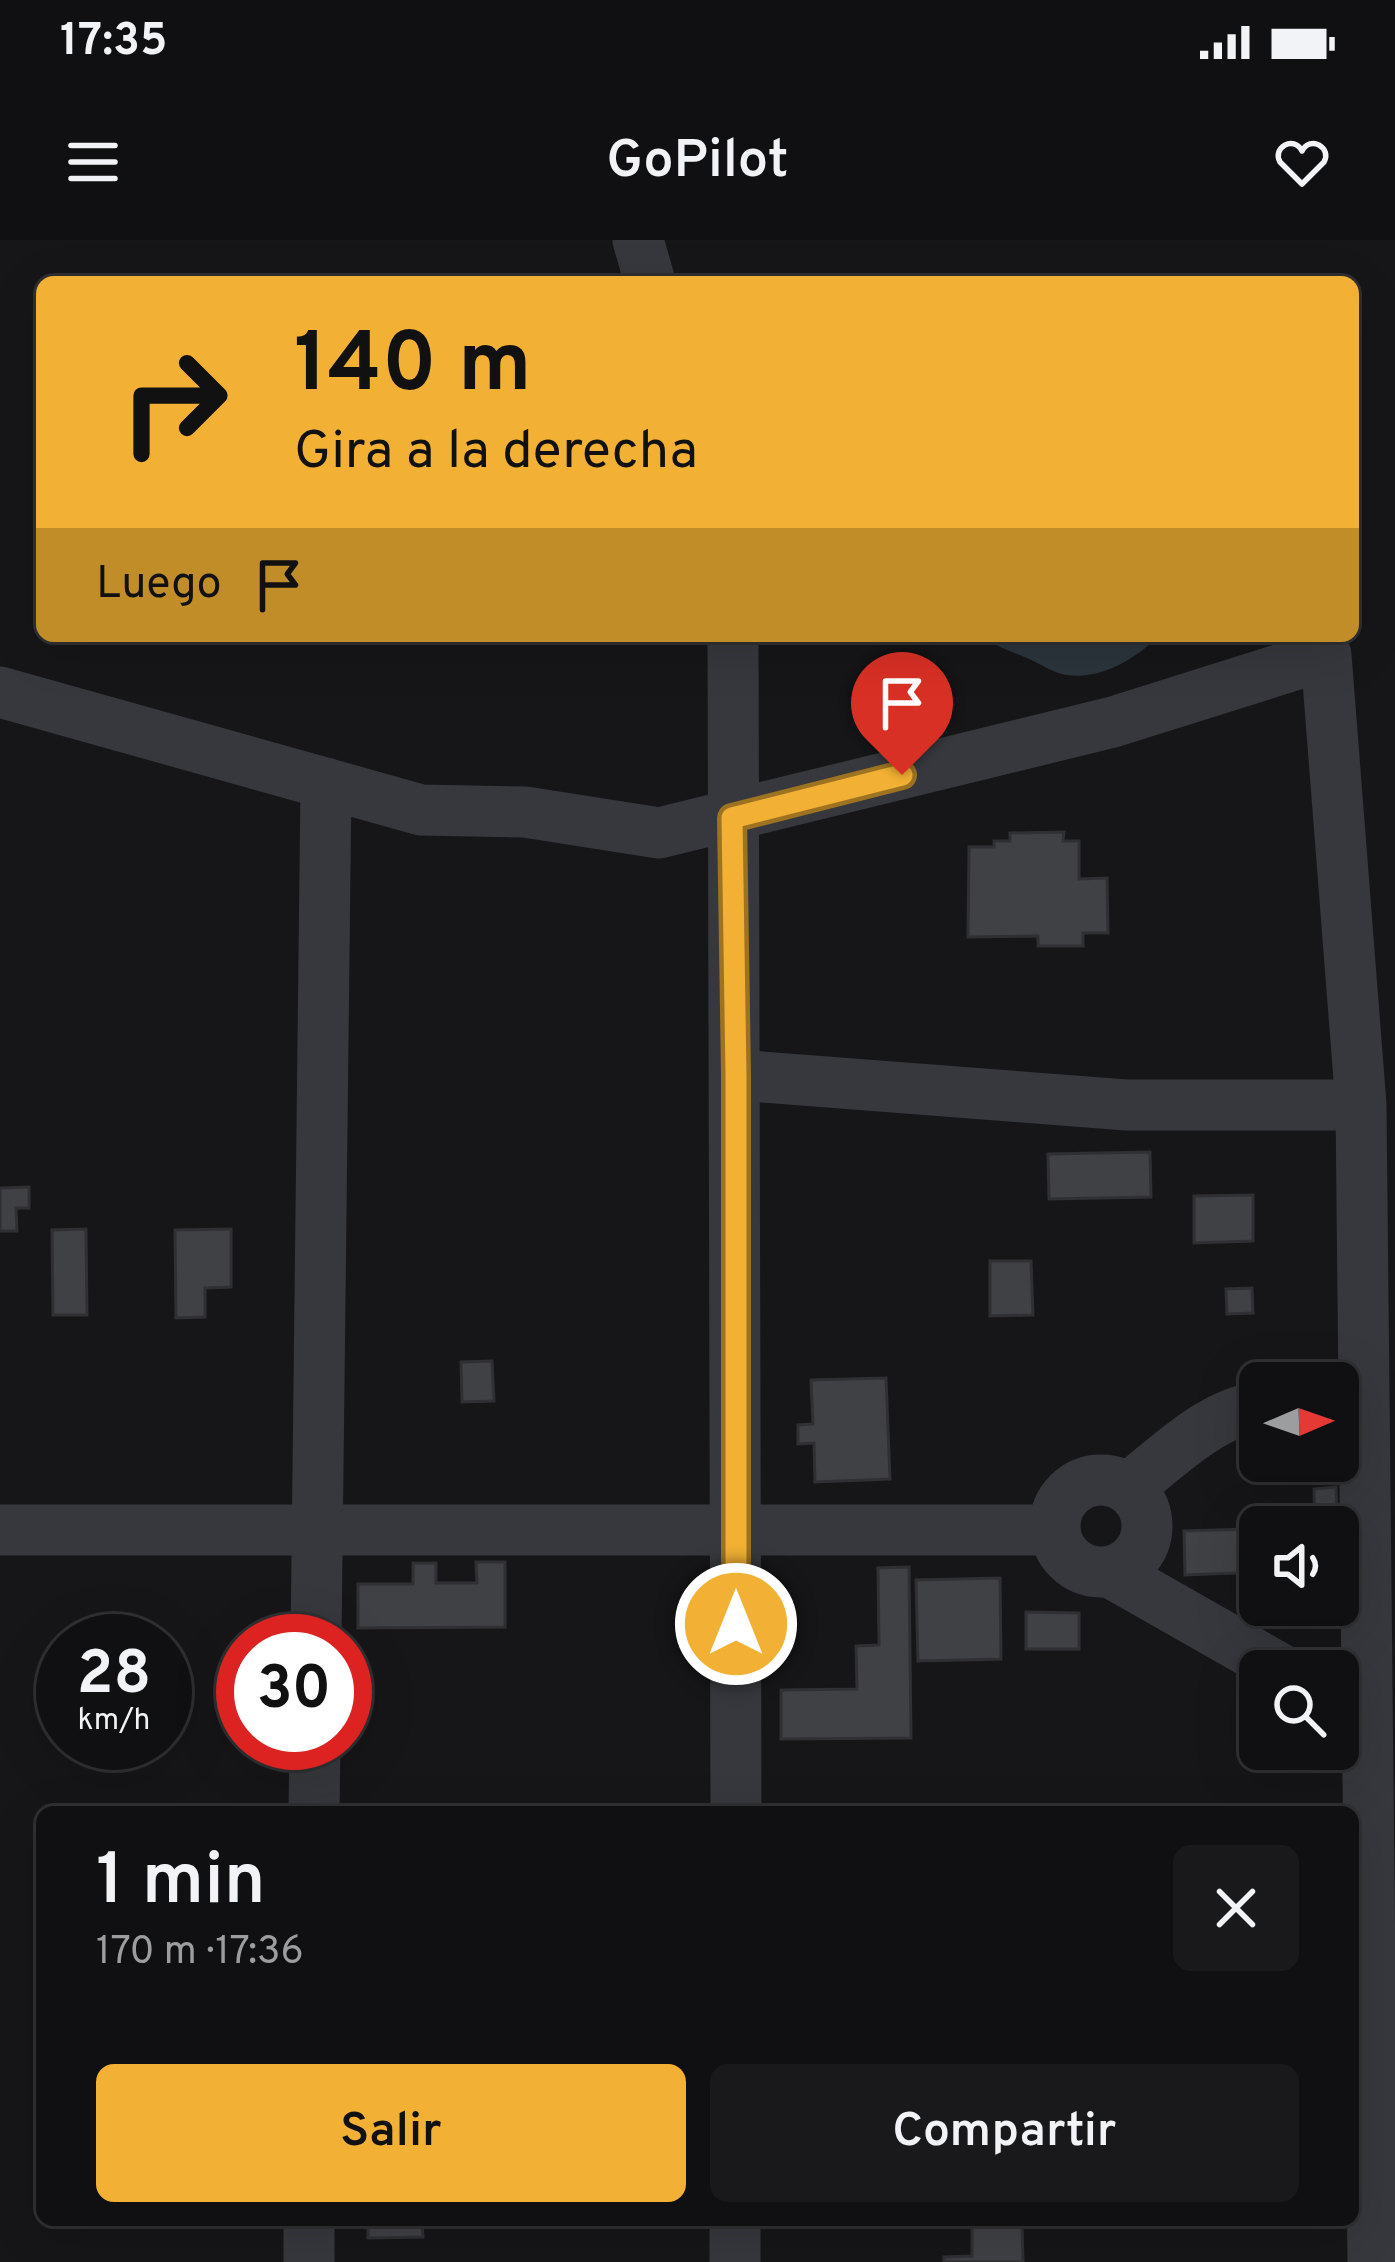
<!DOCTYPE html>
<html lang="es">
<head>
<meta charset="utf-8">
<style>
	:root { --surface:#101012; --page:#19191b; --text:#f1f3f6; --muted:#9c9d9f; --line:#303032; --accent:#f2b134 }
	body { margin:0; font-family:Overpass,sans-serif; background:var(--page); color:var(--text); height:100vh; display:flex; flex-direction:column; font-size:45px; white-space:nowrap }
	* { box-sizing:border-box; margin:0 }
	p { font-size:39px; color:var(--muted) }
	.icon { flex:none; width:66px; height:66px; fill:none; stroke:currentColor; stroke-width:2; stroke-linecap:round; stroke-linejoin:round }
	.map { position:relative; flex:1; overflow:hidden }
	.side { position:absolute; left:36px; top:1566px; width:1323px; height:420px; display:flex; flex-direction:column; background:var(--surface); border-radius:18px; box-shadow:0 12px 48px #0002,0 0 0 3px var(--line) }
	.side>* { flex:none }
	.top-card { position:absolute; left:36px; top:36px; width:1323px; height:366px; border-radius:18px; box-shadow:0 12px 48px #0002,0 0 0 3px var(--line); background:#f2b134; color:#111; overflow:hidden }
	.needle { width:78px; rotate:88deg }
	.controls { position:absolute; left:1239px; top:1122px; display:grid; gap:24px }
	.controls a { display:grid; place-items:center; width:120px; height:120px; border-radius:18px; background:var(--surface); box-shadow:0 12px 48px #0002,0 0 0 3px var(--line); font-size:60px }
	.speed { position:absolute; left:36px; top:1374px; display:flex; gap:24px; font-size:60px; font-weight:700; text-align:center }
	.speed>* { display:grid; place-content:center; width:156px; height:156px; border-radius:50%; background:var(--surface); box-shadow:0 12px 48px #0002,0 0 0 3px var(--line); line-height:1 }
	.speed small { font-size:30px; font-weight:400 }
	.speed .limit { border:18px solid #d22; background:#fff; color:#111 }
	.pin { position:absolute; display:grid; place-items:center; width:102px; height:102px; color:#fff; margin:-123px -51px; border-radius:50% 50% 50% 0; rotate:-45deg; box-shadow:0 0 12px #0007 }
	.pin .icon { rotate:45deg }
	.me { position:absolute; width:132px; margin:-66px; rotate:0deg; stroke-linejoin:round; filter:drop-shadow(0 0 9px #0008) }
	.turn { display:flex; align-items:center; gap:42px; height:252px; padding:0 60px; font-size:54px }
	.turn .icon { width:156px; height:156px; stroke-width:2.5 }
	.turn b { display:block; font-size:84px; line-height:102px }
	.then { display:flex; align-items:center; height:114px; padding:0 60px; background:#0003; gap:24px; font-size:45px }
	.round { display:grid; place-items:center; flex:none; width:126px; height:126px; border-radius:18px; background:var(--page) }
	.summary { display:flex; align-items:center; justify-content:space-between; height:204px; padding:0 60px }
	h1 { font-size:72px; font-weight:600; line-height:90px }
	.cta { display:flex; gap:24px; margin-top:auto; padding:24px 60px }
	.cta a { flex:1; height:138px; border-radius:18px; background:var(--accent); color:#111; font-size:48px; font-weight:600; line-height:138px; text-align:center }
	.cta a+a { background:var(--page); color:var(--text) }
	.status { display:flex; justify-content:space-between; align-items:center; height:84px; padding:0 60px; background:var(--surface); direction:ltr }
	.status svg { height:33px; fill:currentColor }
	header { display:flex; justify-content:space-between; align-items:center; height:156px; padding:0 60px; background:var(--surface); font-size:54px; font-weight:600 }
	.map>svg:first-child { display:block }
	.water { fill:#2c353c }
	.building { fill:#404145; stroke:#303034; stroke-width:3 }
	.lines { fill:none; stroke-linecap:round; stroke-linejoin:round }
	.minor { stroke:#37383d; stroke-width:51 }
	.route-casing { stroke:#9d7322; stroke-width:30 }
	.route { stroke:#f2b134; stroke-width:21 }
</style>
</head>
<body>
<div class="status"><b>17:35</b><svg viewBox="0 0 49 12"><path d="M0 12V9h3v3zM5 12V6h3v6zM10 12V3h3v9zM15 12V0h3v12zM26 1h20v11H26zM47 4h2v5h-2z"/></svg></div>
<header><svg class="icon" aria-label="menu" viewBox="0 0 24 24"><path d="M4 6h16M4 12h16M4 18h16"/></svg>GoPilot<svg class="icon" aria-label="heart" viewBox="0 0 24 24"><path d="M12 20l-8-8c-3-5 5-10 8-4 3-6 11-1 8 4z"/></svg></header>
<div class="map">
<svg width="1395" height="2022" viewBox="0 0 1395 2022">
	<rect width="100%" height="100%" fill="#161618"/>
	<!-- water -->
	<path class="water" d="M983,396h176c-25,24 -61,46 -97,38 -12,-3 -23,-11 -35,-16 -17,-7 -30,-11 -44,-22z"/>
	<!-- building -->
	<path class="building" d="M1064,592l-1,9h16v38l28,-1 1,55h-25v13h-45v-10l-70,1 1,-90h25v-6h16v-8z
		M1150,912l1,45 -102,2 -1,-45z
		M29,947v21h-13l1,23h-17v-43z
		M1253,955v46l-59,2v-47z
		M86,989l1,86h-34l-1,-85z
		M231,989v58l-26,1v29l-29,1 -1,-88z
		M990,1021h41l2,54 -43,1z
		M1252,1048l1,25 -26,1 -1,-25z
		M492,1121l2,40 -32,1 -1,-40z
		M886,1138l4,101 -75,3 -1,-39 -16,1v-19l15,-1 -2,-44z
		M1336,1247l1,31 -22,1 -1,-30z
		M1315,1275l1,12h-56v45l-75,3 -1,-44 66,-2v-12z
		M476,1322h29v65l-147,1v-44h55v-21h23v20h41z
		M909,1327l2,171 -130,1v-49l76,-1 -1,-43 23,-1 -1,-77z
		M1000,1338l1,81 -83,2 -2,-81z
		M1026,1372l53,1v36h-53z
		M368,1980h54l1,17 -55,1z
		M972,1980h50l1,42h-79v-5l28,-1z"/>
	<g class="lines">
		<!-- minor -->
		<path class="minor" d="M638,0l12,42
			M733,396l3,1176
			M0,452l421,118 104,2 134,21 454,-111 213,-67 35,450 12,1157
			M736,835l390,30h235
			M1055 1286a46 46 0 1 1 92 0a46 46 0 1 1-92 0Z
			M1128,1248c38,-29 83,-76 132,-81
			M0,1290h1054
			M1110,1332l174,99
			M316,1401l10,-858
			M314,1572l1,-69
			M309,2022v-42
			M735,2022v-42"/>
	</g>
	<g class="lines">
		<!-- route casing -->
		<g class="route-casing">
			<path id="route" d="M736,1384v-549l-4,-257 170,-43"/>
		</g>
		<!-- route -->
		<use href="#route" class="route"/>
	</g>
</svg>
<div class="controls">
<a><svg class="needle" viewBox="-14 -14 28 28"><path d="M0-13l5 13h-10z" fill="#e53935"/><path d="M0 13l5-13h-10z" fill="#9c9d9f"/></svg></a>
<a><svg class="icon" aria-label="sound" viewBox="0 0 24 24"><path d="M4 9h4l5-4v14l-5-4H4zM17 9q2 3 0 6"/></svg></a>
<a><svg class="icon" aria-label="search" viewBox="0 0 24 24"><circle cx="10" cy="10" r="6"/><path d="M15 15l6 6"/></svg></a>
</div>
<div class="speed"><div>28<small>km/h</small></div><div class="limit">30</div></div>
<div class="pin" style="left:902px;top:535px;background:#d93025"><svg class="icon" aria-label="arrive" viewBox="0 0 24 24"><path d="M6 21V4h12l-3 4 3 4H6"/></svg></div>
<svg class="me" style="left:736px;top:1384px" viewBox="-20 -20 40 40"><circle r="17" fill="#f2b134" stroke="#fff" stroke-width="3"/><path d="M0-11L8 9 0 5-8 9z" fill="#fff"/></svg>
<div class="top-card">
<div class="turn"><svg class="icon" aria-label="right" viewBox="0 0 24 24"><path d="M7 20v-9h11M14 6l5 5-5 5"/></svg><div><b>140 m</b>Gira a la derecha</div></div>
<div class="then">Luego<svg class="icon" aria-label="arrive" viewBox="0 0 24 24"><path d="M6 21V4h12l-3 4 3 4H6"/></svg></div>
</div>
<section class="side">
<div class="summary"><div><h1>1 min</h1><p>170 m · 17:36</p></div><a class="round"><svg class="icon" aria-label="close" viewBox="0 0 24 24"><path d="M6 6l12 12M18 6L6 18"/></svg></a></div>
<div class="cta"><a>Salir</a><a>Compartir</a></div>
</section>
</div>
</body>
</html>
